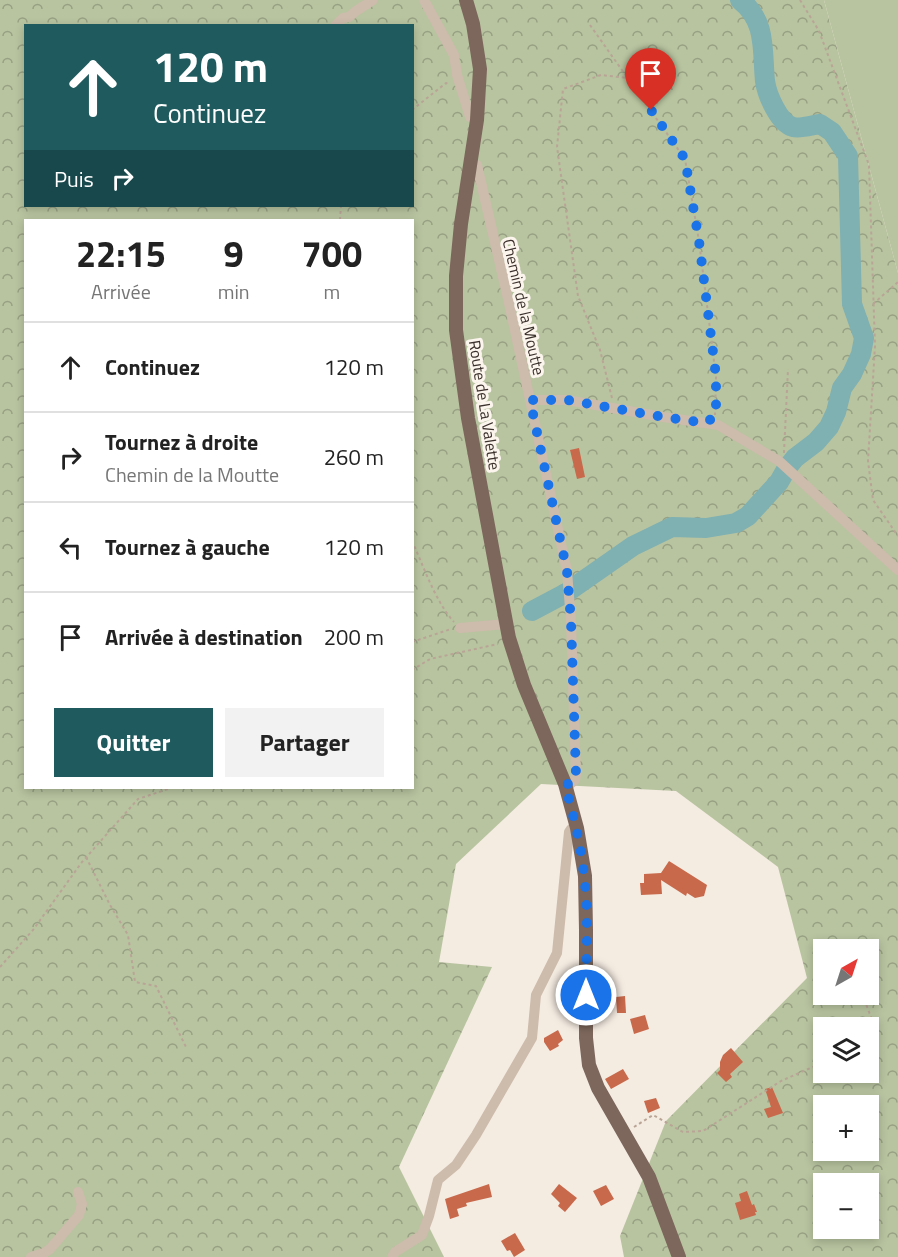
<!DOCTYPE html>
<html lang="fr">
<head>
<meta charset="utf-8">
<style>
	:root { --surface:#fff; --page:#f2f2f2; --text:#222; --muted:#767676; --line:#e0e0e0; --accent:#1f5a5e }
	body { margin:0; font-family:"Titillium Web",sans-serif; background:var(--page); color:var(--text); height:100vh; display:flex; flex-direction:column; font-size:22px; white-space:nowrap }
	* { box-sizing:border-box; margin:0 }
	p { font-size:20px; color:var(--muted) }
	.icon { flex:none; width:33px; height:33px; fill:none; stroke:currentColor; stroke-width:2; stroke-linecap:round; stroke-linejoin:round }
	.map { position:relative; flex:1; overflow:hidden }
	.details { position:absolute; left:24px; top:219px; width:390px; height:570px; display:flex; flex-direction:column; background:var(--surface); border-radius:0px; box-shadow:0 3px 9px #0003 }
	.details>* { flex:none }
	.top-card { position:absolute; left:24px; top:24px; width:390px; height:183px; border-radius:0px; box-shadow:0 3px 9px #0003; background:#1f5a5e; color:#fff; overflow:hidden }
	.needle { width:39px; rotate:39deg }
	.tools { position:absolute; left:813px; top:939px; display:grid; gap:12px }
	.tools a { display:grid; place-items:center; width:66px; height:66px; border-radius:0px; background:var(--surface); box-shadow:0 3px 9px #0003; font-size:30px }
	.pin { position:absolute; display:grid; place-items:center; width:51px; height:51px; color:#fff; margin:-62px -26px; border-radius:50% 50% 50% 0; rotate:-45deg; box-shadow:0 0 6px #0007 }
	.pin .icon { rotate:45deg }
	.me { position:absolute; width:66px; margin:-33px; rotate:0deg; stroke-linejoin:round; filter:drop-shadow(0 0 4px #0008) }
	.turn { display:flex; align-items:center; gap:21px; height:126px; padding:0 30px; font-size:27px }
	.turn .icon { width:78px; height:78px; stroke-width:2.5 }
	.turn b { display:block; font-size:42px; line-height:51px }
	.then { display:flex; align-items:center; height:57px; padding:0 30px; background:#0003; gap:12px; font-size:22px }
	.eta { display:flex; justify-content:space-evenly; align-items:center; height:102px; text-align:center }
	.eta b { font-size:36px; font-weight:700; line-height:42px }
	.cta { display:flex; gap:12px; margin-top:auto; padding:12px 30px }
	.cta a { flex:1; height:69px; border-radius:0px; background:var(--accent); color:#fff; font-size:24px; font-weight:700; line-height:69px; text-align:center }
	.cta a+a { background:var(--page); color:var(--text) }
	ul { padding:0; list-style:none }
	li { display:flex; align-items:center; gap:18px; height:90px; padding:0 30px; border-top:2px solid var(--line) }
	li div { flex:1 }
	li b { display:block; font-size:22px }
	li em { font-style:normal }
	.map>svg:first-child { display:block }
	.green { fill:#b8c4a0 }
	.forest { fill:url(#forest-crowns); fill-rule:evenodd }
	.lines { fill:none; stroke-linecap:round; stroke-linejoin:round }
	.river { stroke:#7fb0b2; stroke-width:20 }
	.building { fill:#c8694b }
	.path { stroke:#b9a596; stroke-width:2; stroke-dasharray:3 3; stroke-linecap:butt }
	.minor { stroke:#cdbbac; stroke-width:10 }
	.major { stroke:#7d675c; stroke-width:14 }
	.route { stroke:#1a73e8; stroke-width:10; stroke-dasharray:0 18 }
	.labels { text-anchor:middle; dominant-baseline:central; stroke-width:6; stroke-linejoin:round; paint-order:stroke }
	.street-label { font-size:16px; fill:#3b302b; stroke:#fbf5ee }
</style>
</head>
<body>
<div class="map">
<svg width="898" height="1257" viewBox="0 0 898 1257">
	<defs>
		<pattern id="forest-crowns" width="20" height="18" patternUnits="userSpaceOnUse" patternTransform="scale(1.5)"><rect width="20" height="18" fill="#b8c4a0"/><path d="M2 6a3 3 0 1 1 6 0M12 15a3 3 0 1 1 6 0" fill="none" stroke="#97a083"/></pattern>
	</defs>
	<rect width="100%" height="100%" fill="#f4ebe1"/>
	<!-- green -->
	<path class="green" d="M824,0h74v273z"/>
	<!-- forest -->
	<path class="forest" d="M0,0h824l74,273v984h-274l-4,-21 46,-115 141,-143 -29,-111 -102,-76 -135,-7 -85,80 -17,98 53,5 -93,200 45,90h-444zM26,26h386v180h-386zM26,220h386v568h-386zM824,950h44v44h-44zM824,1028h44v44h-44zM824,1106h44v44h-44zM824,1184h44v44h-44z"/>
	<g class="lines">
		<!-- river -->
		<path class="river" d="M570,590l63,-44 39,-19 34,1 30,-5 12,-7 31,-34 8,-14 8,-10 21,-16 13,-15 7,-15 6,-24 10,-14 9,-20 3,-16 -12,-34 -4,-148 -16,-24 -12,-8c-8,1 -19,5 -27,3 -14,-4 -26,-32 -28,-46 -3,-30 2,-60 -25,-81
			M532,611l34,-18"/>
	</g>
	<!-- building -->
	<path class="building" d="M579,448l6,29 -8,2 -7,-29z
		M669,861l38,24 -3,11 -9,2 -8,-5 -1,3 -25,-16 1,14 -21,1 -1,-12h4v-9l17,-1z
		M625,996l1,17h-9l-1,-16z
		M645,1015l4,14 -15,5 -4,-15z
		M558,1030l5,10 -5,4 1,2 -9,5 -6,-9v-4z
		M731,1048l12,14 -13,12 2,3 -6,5 -9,-9 3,-3v-8l3,-7z
		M623,1069l6,10 -18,10 -6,-10z
		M772,1087l11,26 -15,5 -4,-9 7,-2 -6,-18z
		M656,1098l4,10 -12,5 -4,-12z
		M489,1184l3,13 -26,6 1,3 -10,3 2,7 -9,3 -5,-20z
		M559,1184l18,14 -12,14 -7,-6 2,-3 -9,-9z
		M606,1185l8,14 -13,7 -8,-15z
		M747,1191l5,14 2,-1 3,8h-2l1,3 -16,5 -5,-17 6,-2 -2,-7z
		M515,1233l10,17 -11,7 -4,-7 -3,1 -6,-10z"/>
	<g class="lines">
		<!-- path -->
		<path class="path" d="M800,0l19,31 50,134 6,181 -7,115 5,39 25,36
			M590,25l95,134 14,82 17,136 -1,38
			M412,110l34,-27 2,1
			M340,220l1,-14
			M873,304l25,-22
			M612,398l-12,-48 -22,-54 -21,-149 6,-58 38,-14 27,3
			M784,453l4,-84
			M412,541c12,26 23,60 42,81
			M412,642l39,-13
			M412,670l18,-11 68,-15
			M86,857l24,48 18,30 7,47 21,4 30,61
			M0,967l33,-37 49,-68 56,-63 33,-11
			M862,994l9,23v10l-3,2
			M634,1127l19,-12 30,17 20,-1 78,-50 43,-19"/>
		<!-- minor -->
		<path class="minor" d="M424,0l30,55 3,20 13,42 7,3
			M335,26l8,-8 6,-1 7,-6 17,-11
			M471,163l6,2 32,138 58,268 4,50 5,154 -1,5 -5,4h-5
			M530,400h37l96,17 55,8 61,36 119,109
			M460,628l46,-4
			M31,1257l13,-4 6,-4 29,-34 3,-11 -4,-12
			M392,1257l3,-5 27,-17 7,-19 9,-36 18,-15 20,-30 56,-97 4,-43 21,-42 12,-121 2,-3 6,-1"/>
		<!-- major -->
		<path class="major" d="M466,0l7,24 7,45 -3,51 -16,104 -5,52v54l12,88 41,220 15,47 41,99 12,44 8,48 1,54v108l3,27 9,23 51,89 30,80"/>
	</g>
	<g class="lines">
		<!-- route -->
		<path class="route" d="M586,995c0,-40 3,-81 -2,-120 -3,-31 -11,-61 -19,-91h5l5,-4 1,-5 -5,-154 -4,-50 -37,-171h37l96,17 43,6 10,-8v-39l-17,-135 -14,-82 -34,-49"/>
	</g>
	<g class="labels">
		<!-- street labels -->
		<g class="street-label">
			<text transform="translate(524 307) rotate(77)">Chemin de la Moutte</text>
			<text transform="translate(485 405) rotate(81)">Route de La Valette</text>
		</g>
	</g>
</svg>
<div class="tools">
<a><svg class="needle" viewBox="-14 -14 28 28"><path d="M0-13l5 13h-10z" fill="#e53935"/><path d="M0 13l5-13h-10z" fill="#767676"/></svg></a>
<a><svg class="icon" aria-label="layers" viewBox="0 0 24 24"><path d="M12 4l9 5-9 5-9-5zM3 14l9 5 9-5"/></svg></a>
<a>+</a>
<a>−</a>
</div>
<div class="pin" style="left:651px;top:110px;background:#d93025"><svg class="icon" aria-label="arrive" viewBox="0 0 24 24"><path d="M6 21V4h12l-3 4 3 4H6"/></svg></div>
<svg class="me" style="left:586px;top:995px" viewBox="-20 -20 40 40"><circle r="17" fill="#1a73e8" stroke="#fff" stroke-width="3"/><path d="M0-11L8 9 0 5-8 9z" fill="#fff"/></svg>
<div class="top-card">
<div class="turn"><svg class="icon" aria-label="ahead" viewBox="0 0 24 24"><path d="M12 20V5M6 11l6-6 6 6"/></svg><div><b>120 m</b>Continuez</div></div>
<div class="then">Puis<svg class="icon" aria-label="right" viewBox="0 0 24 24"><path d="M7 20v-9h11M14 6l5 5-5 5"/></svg></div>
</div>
<section class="details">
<div class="eta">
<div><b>22:15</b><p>Arrivée</p></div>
<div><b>9</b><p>min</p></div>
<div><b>700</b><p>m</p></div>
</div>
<ul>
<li><svg class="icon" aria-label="ahead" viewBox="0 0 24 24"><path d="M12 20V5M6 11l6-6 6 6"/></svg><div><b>Continuez</b></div><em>120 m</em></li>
<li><svg class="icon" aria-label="right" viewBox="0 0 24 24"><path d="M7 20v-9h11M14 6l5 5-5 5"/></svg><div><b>Tournez à droite</b><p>Chemin de la Moutte</p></div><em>260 m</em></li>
<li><svg class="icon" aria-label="left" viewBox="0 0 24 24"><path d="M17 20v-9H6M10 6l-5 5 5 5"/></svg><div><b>Tournez à gauche</b></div><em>120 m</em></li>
<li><svg class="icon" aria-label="arrive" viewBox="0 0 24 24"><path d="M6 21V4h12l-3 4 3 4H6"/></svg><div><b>Arrivée à destination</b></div><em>200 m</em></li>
</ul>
<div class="cta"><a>Quitter</a><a>Partager</a></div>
</section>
</div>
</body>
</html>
